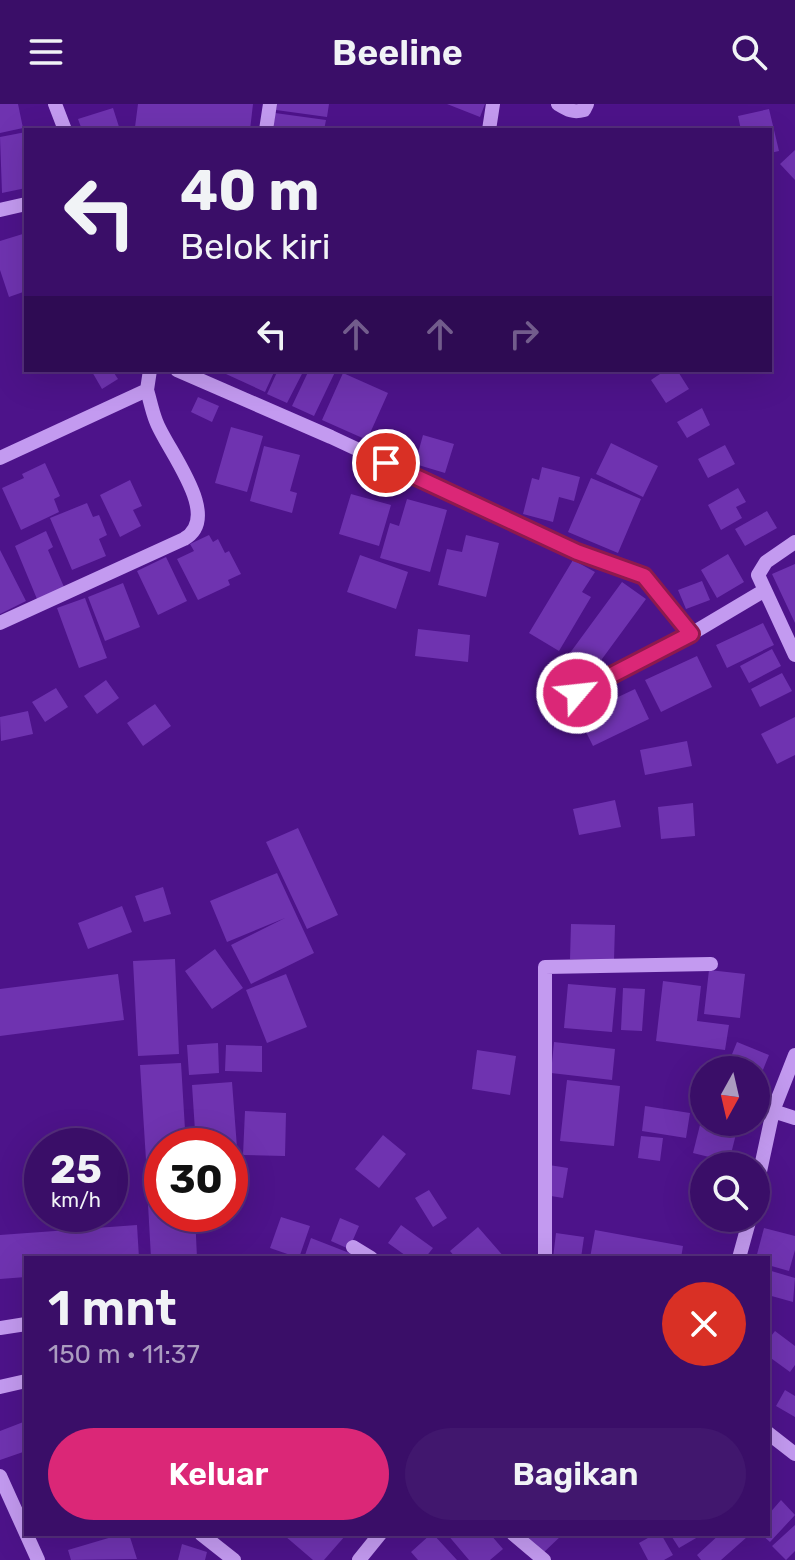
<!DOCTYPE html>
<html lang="id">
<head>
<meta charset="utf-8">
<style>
	:root { --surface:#3a0e68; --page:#41176e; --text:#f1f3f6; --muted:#ab9cc0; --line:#542e7c; --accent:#db2777 }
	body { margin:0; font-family:Rubik,sans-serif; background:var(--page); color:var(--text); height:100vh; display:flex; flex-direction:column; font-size:30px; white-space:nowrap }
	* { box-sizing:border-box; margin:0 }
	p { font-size:26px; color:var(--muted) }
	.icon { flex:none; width:44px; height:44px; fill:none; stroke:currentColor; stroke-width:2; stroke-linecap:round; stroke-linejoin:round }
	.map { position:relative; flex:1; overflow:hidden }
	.details { position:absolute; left:24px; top:1152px; width:746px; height:280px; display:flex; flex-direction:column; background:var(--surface); border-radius:0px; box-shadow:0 8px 32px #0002,0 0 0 2px var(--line) }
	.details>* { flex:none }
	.hud { position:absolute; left:24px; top:24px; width:748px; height:244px; border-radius:0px; box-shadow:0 8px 32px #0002,0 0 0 2px var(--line); background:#3a0e68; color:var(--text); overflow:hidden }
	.needle { width:52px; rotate:188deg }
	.fabs { position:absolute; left:690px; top:952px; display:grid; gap:16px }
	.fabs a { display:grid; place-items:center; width:80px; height:80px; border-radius:50%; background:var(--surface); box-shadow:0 8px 32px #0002,0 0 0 2px var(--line); font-size:40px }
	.speed { position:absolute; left:24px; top:1024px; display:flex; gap:16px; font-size:40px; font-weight:700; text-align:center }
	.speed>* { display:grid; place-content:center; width:104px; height:104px; border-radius:50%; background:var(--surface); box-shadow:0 8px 32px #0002,0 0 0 2px var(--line); line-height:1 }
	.speed small { font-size:20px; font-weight:400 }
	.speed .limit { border:12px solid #d22; background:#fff; color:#111 }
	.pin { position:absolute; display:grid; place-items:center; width:68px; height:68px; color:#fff; margin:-34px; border:4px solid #fff; border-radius:50%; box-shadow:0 2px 8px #0007 }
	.me { position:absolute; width:88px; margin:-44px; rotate:62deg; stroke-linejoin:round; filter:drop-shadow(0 0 6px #0008) }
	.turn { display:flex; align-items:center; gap:28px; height:168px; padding:0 24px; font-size:36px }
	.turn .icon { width:104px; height:104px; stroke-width:2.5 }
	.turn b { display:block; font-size:56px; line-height:68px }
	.lanes { display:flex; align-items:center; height:76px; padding:0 24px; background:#0003; justify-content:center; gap:40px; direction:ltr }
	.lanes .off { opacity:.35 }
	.round { display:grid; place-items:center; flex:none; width:84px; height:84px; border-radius:42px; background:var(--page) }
	.head { display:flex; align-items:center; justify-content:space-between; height:136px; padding:0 24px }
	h1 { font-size:48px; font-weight:600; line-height:60px }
	.cta { display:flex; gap:16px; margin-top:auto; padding:16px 24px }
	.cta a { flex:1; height:92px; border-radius:48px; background:var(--accent); color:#fff; font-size:32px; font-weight:600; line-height:92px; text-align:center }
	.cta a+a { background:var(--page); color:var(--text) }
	header { display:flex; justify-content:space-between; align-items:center; height:104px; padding:0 24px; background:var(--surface); font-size:36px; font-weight:600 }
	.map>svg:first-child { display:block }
	.building { fill:#6f33b0 }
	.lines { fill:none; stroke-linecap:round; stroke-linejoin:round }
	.minor { stroke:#c39af0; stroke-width:14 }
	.route-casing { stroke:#8e194d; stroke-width:20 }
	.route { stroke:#db2777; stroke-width:14 }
</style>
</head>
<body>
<header><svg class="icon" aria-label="menu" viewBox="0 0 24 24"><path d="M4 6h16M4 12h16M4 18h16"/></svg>Beeline<svg class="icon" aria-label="search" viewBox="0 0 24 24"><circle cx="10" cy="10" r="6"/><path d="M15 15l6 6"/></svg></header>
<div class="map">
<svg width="795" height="1456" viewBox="0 0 795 1456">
	<rect width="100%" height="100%" fill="#4d138a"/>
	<!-- building -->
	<path class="building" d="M0,0h18l5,24 -23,5z
		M138,0h115l-3,26h-93l-22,-3z
		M277,0h52l-2,13 -51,-7z
		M447,0h38l-5,13z
		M113,4l7,22h-38l-4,-11z
		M769,5l10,42 -9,2v-23h-29l-3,-14z
		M275,9l51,7 -2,10h-51z
		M26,28v56l-24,5 -2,-56z
		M795,46v30l-15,-16z
		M26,129v58l-17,6 -9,-27v-29z
		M91,266h21l6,9 -16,10z
		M228,266h47l-10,22 -39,-18z
		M278,266h26l-17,33 -20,-9z
		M309,266h27l-22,46 -22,-10z
		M666,266h11l12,19 -23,14 -15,-23z
		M343,269l45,20 -21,47 -45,-20z
		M198,293l21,9 -7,16 -21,-10z
		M702,304l8,17 -23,13 -10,-16z
		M231,323l32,9 -16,56 -32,-9z
		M423,331l31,9 -9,29 -30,-9z
		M611,339l47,23 -15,31 -47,-23z
		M725,341l10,19 -27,14 -10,-19z
		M264,342l36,9 -10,36 7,2 -5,20 -42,-12z
		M45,359l15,33 -6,3 5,13 -38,18 -19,-42 22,-10 -2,-4z
		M542,363l38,10 -6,24 -15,-4 -6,25 -30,-8 9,-36 7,2z
		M591,374l50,21 -23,54 -50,-21z
		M130,376l12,26 -9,4 8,16 -21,11 -20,-42z
		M738,384l8,14 -10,5 6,11 -21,12 -13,-25z
		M351,390l40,11 -12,41 -40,-12z
		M407,395l40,11 -17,62 -50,-14 10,-35 9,3z
		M87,399l6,14 6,-2 8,20 -8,4 7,17 -34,14 -22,-52z
		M767,407l10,17 -32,18 -10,-17z
		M46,427l7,16 -5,3 16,37 -27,12 -22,-53z
		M209,431l4,7 5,-3 7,14 4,-2 12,23 -13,6 2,5 -32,15 -21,-41 17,-8 -4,-7z
		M466,431l33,8 -13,54 -48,-12 9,-36 15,3z
		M0,446l26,51 -26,13z
		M728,450l16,28 -27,16 -16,-28z
		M360,451l48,17 -12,37 -49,-17z
		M166,453l21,44 -29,14 -21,-44z
		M573,456l22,12 -13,20 9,5 -32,54 -30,-18z
		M795,460v59l-23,-49z
		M702,477l8,19 -24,9 -8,-19z
		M622,478l24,17 -55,75 -24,-17z
		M123,479l17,44 -35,14 -17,-44z
		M85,494l22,60 -28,10 -22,-60z
		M763,519l11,22 -47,23 -11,-23z
		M418,525l52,6 -2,27 -53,-6z
		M772,545l9,17 -32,17 -9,-17z
		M697,552l15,31 -51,25 -16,-32z
		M782,569l10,18 -32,16 -9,-18z
		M106,576l13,18 -22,16 -13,-18z
		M56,584l12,19 -23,15 -13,-20z
		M635,585l14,30 -56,27 -15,-30z
		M155,600l16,22 -28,20 -16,-23z
		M571,604l1,19 -18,1 -1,-18z
		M28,607l5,23 -32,7 -1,-24z
		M795,613v38l-18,9 -16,-30z
		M687,637l5,25 -47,9 -5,-25z
		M615,696l6,27 -42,8 -6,-26z
		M693,699l2,33 -34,3 -3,-32z
		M298,724l40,87 -31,14 -41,-87z
		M277,769l37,80 -63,31 -20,-39 54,-27 -58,24 -17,-41z
		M163,783l8,27 -27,8 -9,-26z
		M122,802l10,26 -44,17 -10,-26z
		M571,820l44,1 -1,35 -44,-1z
		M215,845l28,39 -31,21 -27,-38z
		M175,855l4,95 -41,2 -5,-95z
		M709,866l36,4 -5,44 -36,-4z
		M118,870l6,46 -124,16v-47z
		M286,870l21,53 -40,16 -21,-53z
		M663,877l38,5 -4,35 32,4 -4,25 -69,-9z
		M568,880l48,4 -4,44 -48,-4z
		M623,884l22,1 -3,42 -21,-1z
		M554,938l61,7 -3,31 -61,-7z
		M737,938l32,13 -11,27 -2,-12 -30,-1z
		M218,939l1,30 -30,2 -2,-30z
		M226,941l36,1v26l-37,-1z
		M477,946l39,6 -6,39 -38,-6z
		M181,959l5,83h-24v13l-16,1 -6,-95z
		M567,976l53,6 -6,60 -54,-5z
		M232,978l9,118h-11v-54h-34l-4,-61z
		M645,1002l45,7 -4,25 -44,-7z
		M245,1007l41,2 -1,43 -42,-1z
		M700,1021l36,9 -7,28 -36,-9z
		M383,1031l23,19 -27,34 -24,-19z
		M641,1032l22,2 -3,23 -22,-3z
		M549,1061l19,3 -5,30 -18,-3z
		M162,1063v47h33l2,44h-46l-5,-90z
		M429,1086l18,28 -14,9 -18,-29z
		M281,1113l29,9 -11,32 -29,-10z
		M340,1114l19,8 -10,23 -18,-8z
		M137,1121l2,33h-113v19l-26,2v-44z
		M401,1121l32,23 -8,10h-16l-21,-15z
		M478,1123l27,31h-49l-6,-7z
		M764,1124l31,8v14l-6,21 -21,-6v-7h-12z
		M595,1126l88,16 -2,12h-91z
		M556,1129l28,4 -3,21h-28z
		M311,1134l41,16 -2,4h-46z
		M768,1166l27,8 -2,24 -25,-7z
		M775,1227l20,15v19l-5,7 -22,-16v-16z
		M785,1286l10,6v21l-19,-11z
		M26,1317v30l-26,9v-29z
		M781,1396l14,15 -25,27 -9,-8h7v-19z
		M795,1421v26l-9,9 -14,-14z
		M122,1430h7l8,25 -66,1 -3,-10z
		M287,1430h56l2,2 -21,24h-11l-28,-24z
		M431,1430h2l24,26h-39l-7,-8z
		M447,1430h43l13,15 -13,11h-21z
		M529,1430h34l-21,20 -16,-17z
		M655,1430h6l12,21 -9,5h-16l-9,-17z
		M670,1430h33l-24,14z
		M720,1430h25l2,3 -26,23h-20l-4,-5z
		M182,1440l25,8 -2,8h-27z"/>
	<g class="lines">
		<!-- minor -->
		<path class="minor" d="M55,0l10,26
			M558,0c10,6 15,9 26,6l3,-6
			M266,26l4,-26
			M489,26l4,-26
			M0,106l26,-6
			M177,266l154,67 246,115 67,24 47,58
			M0,354l147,-68 3,-20
			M795,438l-29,20 -8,13 37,80
			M0,519l184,-84c40,-22 -18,-90 -28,-118 -4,-10 -6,-21 -9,-31
			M577,589l114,-59 74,-44
			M773,1007l22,7
			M756,1086l17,-79 22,-56
			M353,1143l18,11
			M545,1154v-291l166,-3
			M739,1154l11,-40
			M0,1224l26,-4
			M0,1283l26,-6
			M768,1329l27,21
			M0,1372l38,84
			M201,1430l33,26
			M513,1430l31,26
			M359,1456l21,-26"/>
	</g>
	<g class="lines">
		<!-- route casing -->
		<g class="route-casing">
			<path id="route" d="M386,359l191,89 67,24 47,58 -114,59"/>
		</g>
		<!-- route -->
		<use href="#route" class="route"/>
	</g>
</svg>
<div class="fabs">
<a><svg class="needle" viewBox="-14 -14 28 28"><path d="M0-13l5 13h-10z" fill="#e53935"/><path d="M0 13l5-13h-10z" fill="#ab9cc0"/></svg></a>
<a><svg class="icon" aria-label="search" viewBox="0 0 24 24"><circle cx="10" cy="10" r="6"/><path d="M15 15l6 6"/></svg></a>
</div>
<div class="speed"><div>25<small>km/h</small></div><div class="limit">30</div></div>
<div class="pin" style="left:386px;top:359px;background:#d93025"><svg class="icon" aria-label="arrive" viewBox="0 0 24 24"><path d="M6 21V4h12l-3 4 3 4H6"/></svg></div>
<svg class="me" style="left:577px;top:589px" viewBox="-20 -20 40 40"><circle r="17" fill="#db2777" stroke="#fff" stroke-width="3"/><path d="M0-11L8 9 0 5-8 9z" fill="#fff"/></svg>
<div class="hud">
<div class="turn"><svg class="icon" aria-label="left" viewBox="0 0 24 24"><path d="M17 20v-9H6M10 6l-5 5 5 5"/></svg><div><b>40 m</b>Belok kiri</div></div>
<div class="lanes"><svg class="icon" aria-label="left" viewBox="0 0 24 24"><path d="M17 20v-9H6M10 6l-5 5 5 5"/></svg><svg class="icon off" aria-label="ahead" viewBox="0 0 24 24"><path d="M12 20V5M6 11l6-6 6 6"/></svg><svg class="icon off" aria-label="ahead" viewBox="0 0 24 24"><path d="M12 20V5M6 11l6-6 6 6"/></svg><svg class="icon off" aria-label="right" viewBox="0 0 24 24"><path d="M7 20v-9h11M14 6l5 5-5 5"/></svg></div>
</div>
<section class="details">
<div class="head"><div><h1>1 mnt</h1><p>150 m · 11:37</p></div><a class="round" style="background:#d93025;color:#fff"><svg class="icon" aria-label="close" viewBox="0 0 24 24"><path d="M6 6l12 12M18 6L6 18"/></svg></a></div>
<div class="cta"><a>Keluar</a><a>Bagikan</a></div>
</section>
</div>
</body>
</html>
